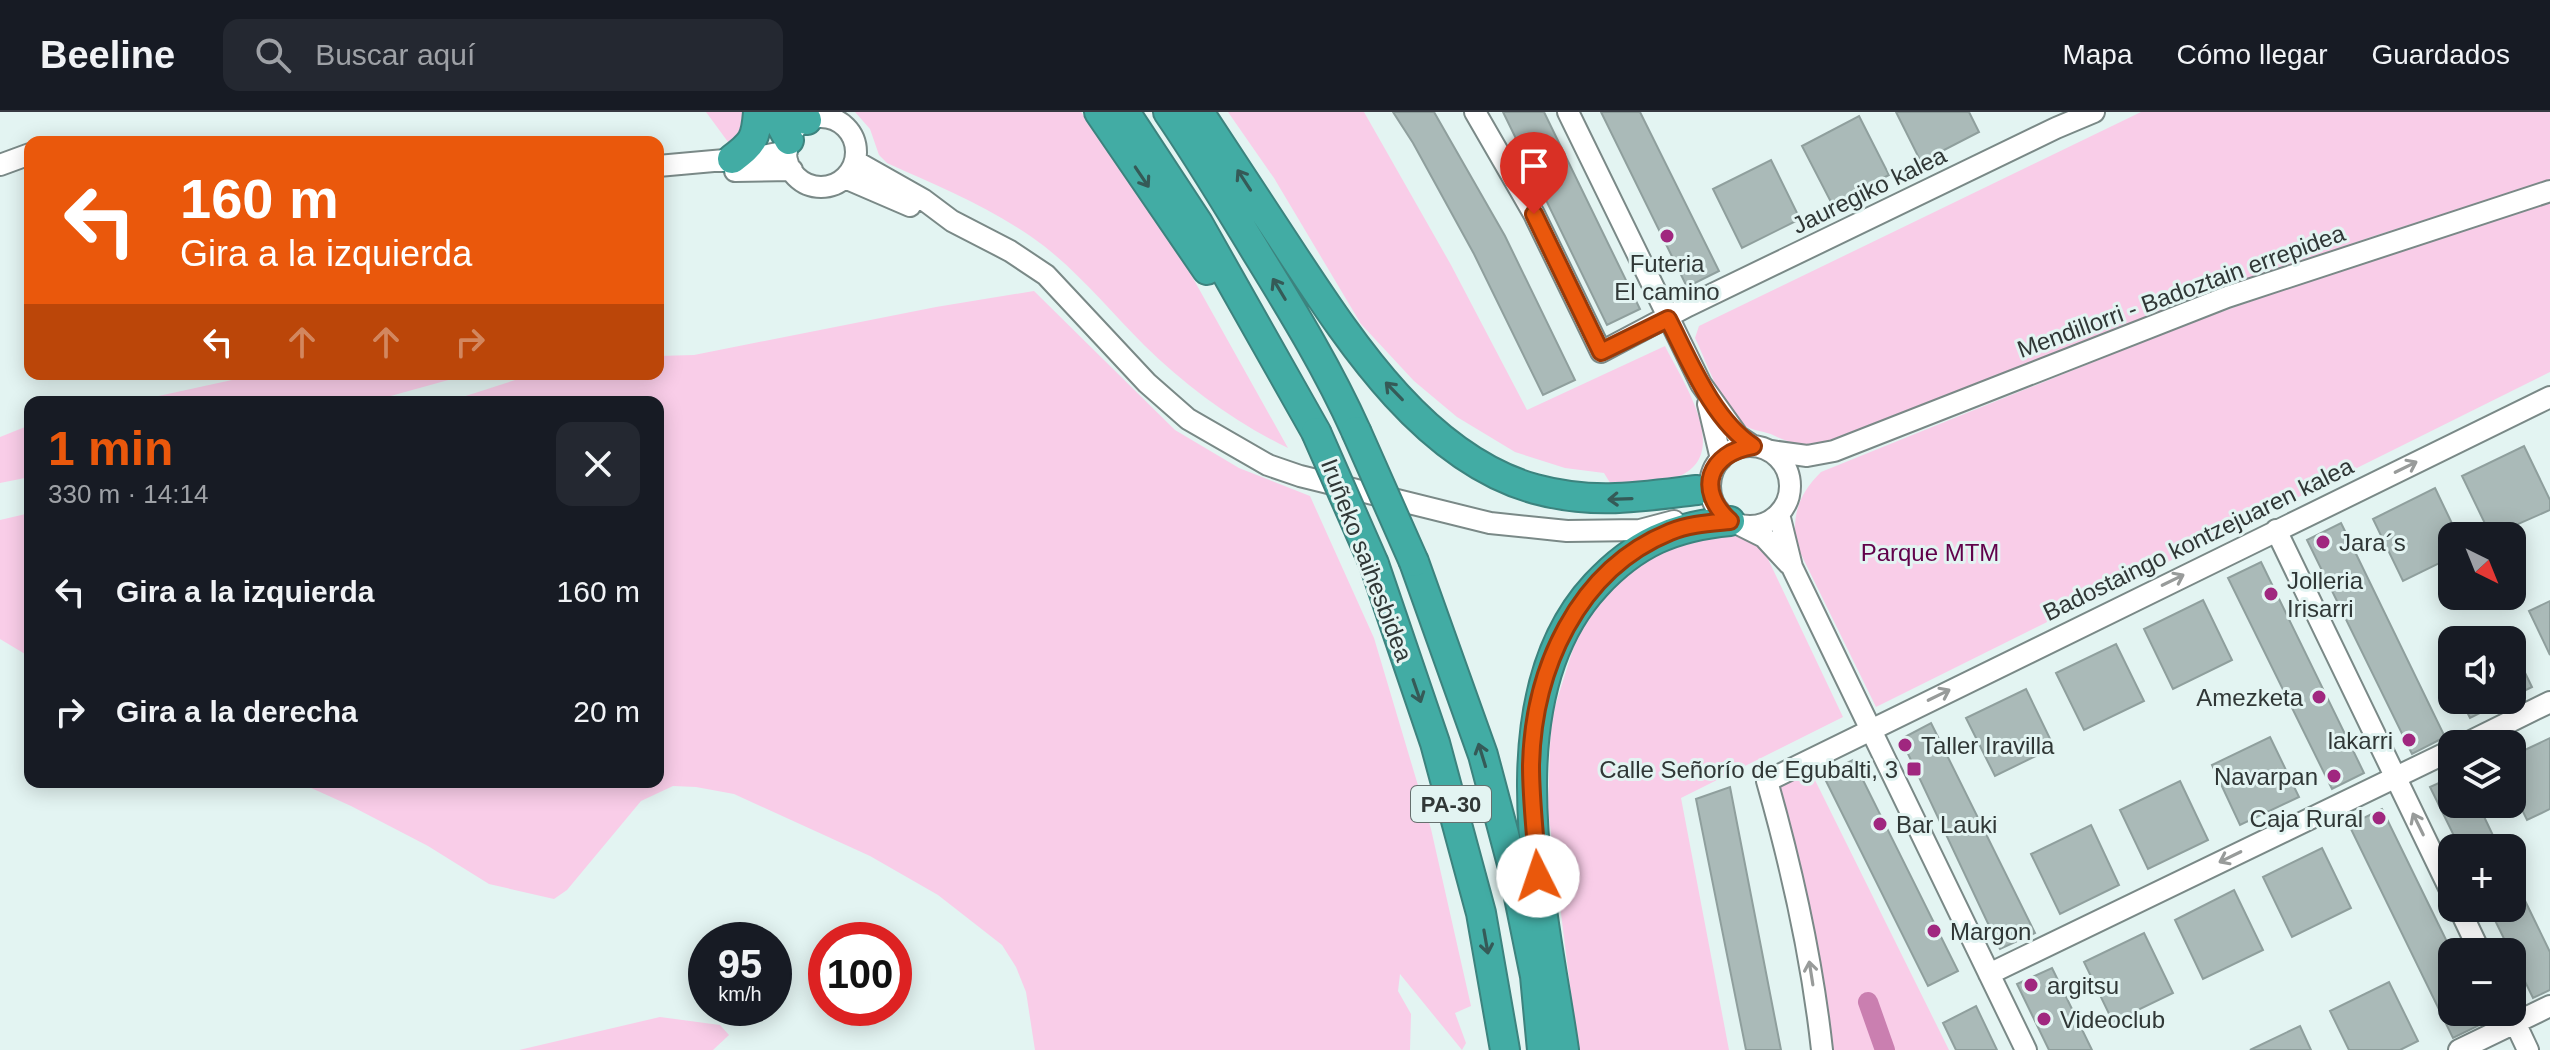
<!DOCTYPE html>
<html lang="es">
<head>
<meta charset="utf-8">
<style>
	:root { --surface:#171b24; --page:#242831; --text:#f1f3f6; --muted:#9ea1a6; --line:#363941; --accent:#ea580c }
	body { margin:0; font-family:Helvetica,sans-serif; background:var(--page); color:var(--text); height:100vh; display:flex; flex-direction:column; font-size:30px; white-space:nowrap }
	* { box-sizing:border-box; margin:0 }
	p { font-size:26px; color:var(--muted) }
	.icon { flex:none; width:44px; height:44px; fill:none; stroke:currentColor; stroke-width:2; stroke-linecap:round; stroke-linejoin:round }
	.map { position:relative; flex:1; overflow:hidden }
	.sheet { position:absolute; left:24px; top:284px; width:640px; height:392px; display:flex; flex-direction:column; background:var(--surface); border-radius:16px; box-shadow:0 4px 20px #0003 }
	.sheet>* { flex:none }
	.banner { position:absolute; left:24px; top:24px; width:640px; height:244px; border-radius:16px; box-shadow:0 4px 20px #0003; background:#ea580c; color:#fff; overflow:hidden }
	.needle { width:52px; rotate:137deg }
	.buttons { position:absolute; left:2438px; top:410px; display:grid; gap:16px }
	.buttons a { display:grid; place-items:center; width:88px; height:88px; border-radius:16px; background:var(--surface); box-shadow:0 4px 20px #0003; font-size:40px }
	.speed { position:absolute; left:688px; top:810px; display:flex; gap:16px; font-size:40px; font-weight:700; text-align:center }
	.speed>* { display:grid; place-content:center; width:104px; height:104px; border-radius:50%; background:var(--surface); box-shadow:0 4px 20px #0003; line-height:1 }
	.speed small { font-size:20px; font-weight:400 }
	.speed .limit { border:12px solid #d22; background:#fff; color:#111 }
	.pin { position:absolute; display:grid; place-items:center; width:68px; height:68px; color:#fff; margin:-82px -34px; border-radius:50% 50% 50% 0; rotate:-45deg; box-shadow:0 0 8px #0007 }
	.pin .icon { rotate:45deg }
	.me { position:absolute; width:88px; margin:-44px; rotate:356deg; stroke-linejoin:round; filter:drop-shadow(0 0 6px #0008) }
	.turn { display:flex; align-items:center; gap:28px; height:168px; padding:0 24px; font-size:36px }
	.turn .icon { width:104px; height:104px; stroke-width:2.5 }
	.turn b { display:block; font-size:56px; line-height:68px }
	.lanes { display:flex; align-items:center; height:76px; padding:0 24px; background:#0003; justify-content:center; gap:40px; direction:ltr }
	.lanes .off { opacity:.35 }
	.round { display:grid; place-items:center; flex:none; width:84px; height:84px; border-radius:16px; background:var(--page) }
	.summary { display:flex; align-items:center; justify-content:space-between; height:136px; padding:0 24px }
	h1 { font-size:48px; font-weight:700; line-height:60px; color:var(--accent) }
	ul { padding:0; list-style:none }
	li { display:flex; align-items:center; gap:24px; height:120px; padding:0 24px }
	li div { flex:1 }
	li b { display:block; font-size:30px }
	li em { font-style:normal }
	header { display:flex; align-items:center; gap:48px; box-sizing:border-box; height:112px; padding:0 40px; background:var(--surface); border-bottom:2px solid var(--line) }
	header strong { font-size:38px }
	nav { display:flex; gap:44px; margin-inline-start:auto; font-size:28px }
	.search { width:560px; height:72px; background:var(--page); display:flex; align-items:center; gap:20px; box-sizing:border-box; padding:0 28px; border-radius:16px; color:var(--muted); font-size:30px }
	.map>svg:first-child { display:block }
	.green { fill:#f9cde8 }
	.lines { fill:none; stroke-linecap:round; stroke-linejoin:round }
	.canal { stroke:#ca7fb0; stroke-width:20 }
	.building { fill:#aabab8; stroke:#8f9f9d; stroke-width:2 }
	.minor-casing { stroke:#7a8987; stroke-width:24 }
	.highway-casing { stroke:#3c837e; stroke-width:32 }
	.minor { stroke:#fff; stroke-width:20 }
	.highway { stroke:#42aca4; stroke-width:28 }
	.highway-bridge-casing { stroke:#3c837e; stroke-width:32; stroke-linecap:butt }
	.highway-bridge { stroke:#42aca4; stroke-width:28 }
	.oneway { stroke:#355a57 }
	.oneway2 { stroke:#989b9a }
	.route-casing { stroke:#983908; stroke-width:20 }
	.route { stroke:#ea580c; stroke-width:14 }
	.poi-dot { fill:#a0277f; stroke:#e3f4f2; stroke-width:3 }
	.labels { text-anchor:middle; dominant-baseline:central; stroke-width:6; stroke-linejoin:round; paint-order:stroke }
	.shield { fill:#e3f4f2; stroke:#66706e; stroke-width:2 }
	.shield-label { font-size:22px; font-weight:bold; fill:#303736 }
	.street-label { font-size:24px; fill:#303736; stroke:#e3f4f2 }
	.poi-label { font-size:24px; fill:#303736; stroke:#e3f4f2; text-anchor:start }
	.park-label { font-size:24px; fill:#61024b; stroke:#e3f4f2 }
</style>
</head>
<body>
<header>
<strong>Beeline</strong>
<div class="search"><svg class="icon" aria-label="search" viewBox="0 0 24 24"><circle cx="10" cy="10" r="6"/><path d="M15 15l6 6"/></svg>Buscar aquí</div>
<nav><a>Mapa</a><a>Cómo llegar</a><a>Guardados</a></nav>
</header>
<div class="map">
<svg width="2550" height="938" viewBox="0 0 2550 938">
	<rect width="100%" height="100%" fill="#e3f4f2"/>
	<!-- green -->
	<path class="green" d="M706,0h46l-13,30 -8,4z
		M855,0h226l99,143 108,193c-54,-26 -101,-61 -144,-103 -33,-33 -63,-70 -100,-99 -47,-36 -104,-59 -157,-83l-8,-8 -9,-26z
		M1228,0h136l87,153 76,145 138,-64c16,33 68,108 14,130 -21,9 -45,8 -67,10l-8,-13 -39,-5 -50,-16 -58,-35 -43,-36 -53,-57 -87,-146z
		M2141,0h409v68l-182,58 -186,67 -352,135c-24,6 -33,6 -55,-4 -11,-6 -25,-4 -35,-14 -19,-18 -33,-59 -45,-84l4,-12z
		M2550,91v169l-674,335 -80,-163c-4,-30 3,-50 25,-72l366,-148 155,-55z
		M1034,179l141,139 64,38 71,28 64,142 57,191 40,177 -16,7 11,30 -4,7 -62,-76 -2,17 13,23 -1,36h-375l-9,-58 -10,-25 -14,-22 -64,-50 -68,-39 -136,-62 -38,-7 -23,-1 -32,15 -74,89 -13,9 -65,-15 -61,-38 -77,-40 -53,-24h360v-380h-211l87,-28h124v-18l36,-1 242,-48z
		M260,262h210l-101,28h-238z
		M30,313v52l-30,6v-46z
		M30,401v144l-30,-18v-119z
		M1731,418l27,8 85,179 -162,81 48,252h-151l-30,-241 3,-90 29,-92 38,-45 41,-34z
		M1809,656l140,282h-119l-52,-263 6,-7z
		M660,905l60,8 9,10 -16,15h-194z"/>
	<g class="lines">
		<!-- canal -->
		<path class="canal" d="M1868,890l17,48"/>
	</g>
	<!-- building -->
	<path class="building" d="M1393,0h41l71,124 70,144 -32,15 -69,-141 -61,-111z
		M1503,0h41l96,197 -33,16z
		M1601,0h39l79,159 -32,16z
		M1896,0h73l10,20 -58,30z
		M1859,4l30,59 -57,29 -30,-58z
		M1771,48l29,59 -58,29 -29,-59z
		M2524,334l26,54v10l-59,26 -29,-60z
		M2435,376l23,48h-6v21l-49,24 -30,-62z
		M2341,411l104,214 -33,17 -105,-214z
		M2261,450l103,211 -32,16 -104,-211z
		M2203,488l29,60 -59,29 -29,-60z
		M2550,489v54l-21,-44z
		M2116,532l28,57 -60,29 -28,-57z
		M2512,534l20,41 -20,10z
		M2026,577l28,58 -59,29 -29,-58z
		M2461,588h45l-36,18z
		M1931,611l104,210 -35,16 -99,-210z
		M2270,625l29,60 -59,28 -28,-60z
		M2550,626v71l-23,11 -15,-31v-33z
		M1853,648l105,211 -30,15 -105,-211z
		M2452,665v27h26l21,44h-39l-30,-61z
		M2180,669l28,59 -60,29 -28,-59z
		M1730,675l51,263h-35l-50,-251z
		M2382,697l70,143v60h46v4l-45,22 -104,-213z
		M2091,713l28,60 -59,29 -29,-60z
		M2322,736l29,60 -59,29 -29,-60z
		M2512,762l38,78v38l-17,8 -44,-90h23z
		M2234,778l29,60 -60,29 -28,-59z
		M2144,821l29,60 -60,29 -29,-60z
		M2052,856l40,82h-43l-32,-66z
		M2389,870l29,59 -18,9h-51l-19,-39z
		M1976,894l21,44h-41l-13,-27z
		M2300,914l11,24h-61z"/>
	<g class="lines">
		<!-- minor casing -->
		<g class="minor-casing">
			<path id="minor" d="M1475,0l59,102 67,138 87,-46 368,-178 38,-16
				M1568,0l133,272 37,52 15,10
				M786 40a35 35 0 1 1 70 0a35 35 0 1 1-70 0Z
				M855,49l69,39 28,21 58,30 36,24 101,108 41,36 80,46 32,11 190,47 77,8 73,-1 34,-9
				M0,53l30,-11
				M658,54l100,-9 29,-6
				M735,59l57,-1
				M845,66l65,28
				M1708,292l13,55
				M1710 374a40 40 0 1 1 80 0a40 40 0 1 1-80 0Z
				M1771,339l36,5 27,-5 393,-154 323,-106
				M1779,402l13,53 234,483
				M1740,413l24,12 25,27
				M2276,418l176,364
				M2465,632l85,-42
				M2459,796l21,44
				M1989,862l463,-224
				M2511,902l17,36
				M1822,938c-10,-92 -30,-181 -55,-269l783,-384
				M2459,938l91,-44"/>
		</g>
		<!-- highway casing -->
		<g class="highway-casing">
			<path id="highway" d="M774,0l15,28
				M798,0l9,8
				M1099,0l108,158
				M1125,0l73,111 118,209
				M1168,0c33,48 62,97 92,146 35,57 69,113 96,173
				M1199,0c30,46 60,91 90,137 60,91 135,209 246,240 59,16 104,8 162,1
				M732,47c21,-16 24,-20 26,-47
				M1414,450l69,193 30,113 22,108 7,74
				M1374,452l61,179 46,170 24,137
				M1564,938c-20,-140 -75,-350 32,-465 39,-42 78,-59 134,-64"/>
		</g>
		<!-- minor -->
		<use href="#minor" class="minor"/>
		<!-- highway -->
		<use href="#highway" class="highway"/>
		<!-- highway-bridge casing -->
		<g class="highway-bridge-casing">
			<path id="highway-bridge" d="M1356,319l58,131
				M1316,320l58,132"/>
		</g>
		<!-- highway-bridge -->
		<use href="#highway-bridge" class="highway-bridge"/>
	</g>
	<!-- one-way arrows -->
	<defs><path id="oneway-shaft" d="M-6 0H5M1.5-3L5.5 0L1.5 3" fill="none" stroke-width="1.6" stroke-linecap="round" stroke-linejoin="round" transform="scale(2)"/></defs>
	<g class="oneway">
		<use href="#oneway-shaft" transform="translate(1142 65) rotate(56)"/>
		<use href="#oneway-shaft" transform="translate(1244 68) rotate(-123)"/>
		<use href="#oneway-shaft" transform="translate(1279 177) rotate(-121)"/>
		<use href="#oneway-shaft" transform="translate(1394 279) rotate(-134)"/>
		<use href="#oneway-shaft" transform="translate(1620 387) rotate(178)"/>
		<use href="#oneway-shaft" transform="translate(1417 579) rotate(71)"/>
		<use href="#oneway-shaft" transform="translate(1482 643) rotate(-107)"/>
		<use href="#oneway-shaft" transform="translate(1486 830) rotate(80)"/>
	</g>
	<g class="oneway2">
		<use href="#oneway-shaft" transform="translate(2406 355) rotate(-26)"/>
		<use href="#oneway-shaft" transform="translate(2173 468) rotate(-26)"/>
		<use href="#oneway-shaft" transform="translate(1939 583) rotate(-26)"/>
		<use href="#oneway-shaft" transform="translate(2418 712) rotate(-116)"/>
		<use href="#oneway-shaft" transform="translate(2230 745) rotate(154)"/>
		<use href="#oneway-shaft" transform="translate(1811 861) rotate(-99)"/>
	</g>
	<g class="lines">
		<!-- route casing -->
		<g class="route-casing">
			<path id="route" d="M1534,102l67,138 67,-33c21,41 45,101 85,127 -44,7 -58,44 -23,75 -20,2 -41,3 -60,11 -93,38 -137,138 -139,234 0,36 5,74 7,110"/>
		</g>
		<!-- route -->
		<use href="#route" class="route"/>
	</g>
	<!-- markers -->
	<g class="poi-dot">
		<circle cx="1667" cy="124" r="8"/>
		<circle cx="2323" cy="430" r="8"/>
		<circle cx="2271" cy="482" r="8"/>
		<circle cx="2319" cy="585" r="8"/>
		<circle cx="2409" cy="628" r="8"/>
		<circle cx="1905" cy="633" r="8"/>
		<rect x="1906" y="649" width="16" height="16" rx="4"/>
		<circle cx="2334" cy="664" r="8"/>
		<circle cx="2379" cy="706" r="8"/>
		<circle cx="1880" cy="712" r="8"/>
		<circle cx="1934" cy="819" r="8"/>
		<circle cx="2031" cy="873" r="8"/>
		<circle cx="2044" cy="907" r="8"/>
	</g>
	<g class="labels">
		<!-- shield labels -->
		<rect class="shield" x="1411" y="674" width="80" height="36" rx="6"/>
		<g class="shield-label">
			<text x="1451" y="692">PA-30</text>
		</g>
		<!-- street labels -->
		<g class="street-label">
			<text transform="translate(1869 78) rotate(-26)">Jauregiko kalea</text>
			<text transform="translate(2181 179) rotate(-20)">Mendillorri - Badoztain errepidea</text>
			<text transform="translate(2198 427) rotate(-26)">Badostaingo kontzejuaren kalea</text>
			<text transform="translate(1367 448) rotate(69)">Iruñeko saihesbidea</text>
		</g>
		<!-- poi labels -->
		<g class="poi-label">
			<text x="1667" y="151" text-anchor="middle">Futeria<tspan x="1667" dy="28">El camino</tspan></text>
			<text x="2339" y="430">Jara´s</text>
			<text x="2287" y="468">Jolleria<tspan x="2287" dy="28">Irisarri</tspan></text>
			<text x="2303" y="585" text-anchor="end">Amezketa</text>
			<text x="2393" y="628" text-anchor="end">lakarri</text>
			<text x="1921" y="633">Taller Iravilla</text>
			<text x="1898" y="657" text-anchor="end">Calle Señorío de Egubalti, 3</text>
			<text x="2318" y="664" text-anchor="end">Navarpan</text>
			<text x="2363" y="706" text-anchor="end">Caja Rural</text>
			<text x="1896" y="712">Bar Lauki</text>
			<text x="1950" y="819">Margon</text>
			<text x="2047" y="873">argitsu</text>
			<text x="2060" y="907">Videoclub</text>
		</g>
		<!-- park labels -->
		<g class="park-label">
			<text x="1930" y="440">Parque MTM</text>
		</g>
	</g>
</svg>
<div class="buttons">
<a><svg class="needle" viewBox="-14 -14 28 28"><path d="M0-13l5 13h-10z" fill="#e53935"/><path d="M0 13l5-13h-10z" fill="#9ea1a6"/></svg></a>
<a><svg class="icon" aria-label="sound" viewBox="0 0 24 24"><path d="M4 9h4l5-4v14l-5-4H4zM17 9q2 3 0 6"/></svg></a>
<a><svg class="icon" aria-label="layers" viewBox="0 0 24 24"><path d="M12 4l9 5-9 5-9-5zM3 14l9 5 9-5"/></svg></a>
<a>+</a>
<a>−</a>
</div>
<div class="speed"><div>95<small>km/h</small></div><div class="limit">100</div></div>
<div class="pin" style="left:1534px;top:102px;background:#d93025"><svg class="icon" aria-label="arrive" viewBox="0 0 24 24"><path d="M6 21V4h12l-3 4 3 4H6"/></svg></div>
<svg class="me" style="left:1538px;top:764px" viewBox="-20 -20 40 40"><circle r="19" fill="#fff"/><path d="M0-13L10 11 0 6-10 11z" fill="#ea580c"/></svg>
<div class="banner">
<div class="turn"><svg class="icon" aria-label="left" viewBox="0 0 24 24"><path d="M17 20v-9H6M10 6l-5 5 5 5"/></svg><div><b>160 m</b>Gira a la izquierda</div></div>
<div class="lanes"><svg class="icon" aria-label="left" viewBox="0 0 24 24"><path d="M17 20v-9H6M10 6l-5 5 5 5"/></svg><svg class="icon off" aria-label="ahead" viewBox="0 0 24 24"><path d="M12 20V5M6 11l6-6 6 6"/></svg><svg class="icon off" aria-label="ahead" viewBox="0 0 24 24"><path d="M12 20V5M6 11l6-6 6 6"/></svg><svg class="icon off" aria-label="right" viewBox="0 0 24 24"><path d="M7 20v-9h11M14 6l5 5-5 5"/></svg></div>
</div>
<section class="sheet">
<div class="summary"><div><h1>1 min</h1><p>330 m · 14:14</p></div><a class="round"><svg class="icon" aria-label="close" viewBox="0 0 24 24"><path d="M6 6l12 12M18 6L6 18"/></svg></a></div>
<ul>
<li><svg class="icon" aria-label="left" viewBox="0 0 24 24"><path d="M17 20v-9H6M10 6l-5 5 5 5"/></svg><div><b>Gira a la izquierda</b></div><em>160 m</em></li>
<li><svg class="icon" aria-label="right" viewBox="0 0 24 24"><path d="M7 20v-9h11M14 6l5 5-5 5"/></svg><div><b>Gira a la derecha</b></div><em>20 m</em></li>
</ul>
</section>
</div>
</body>
</html>
